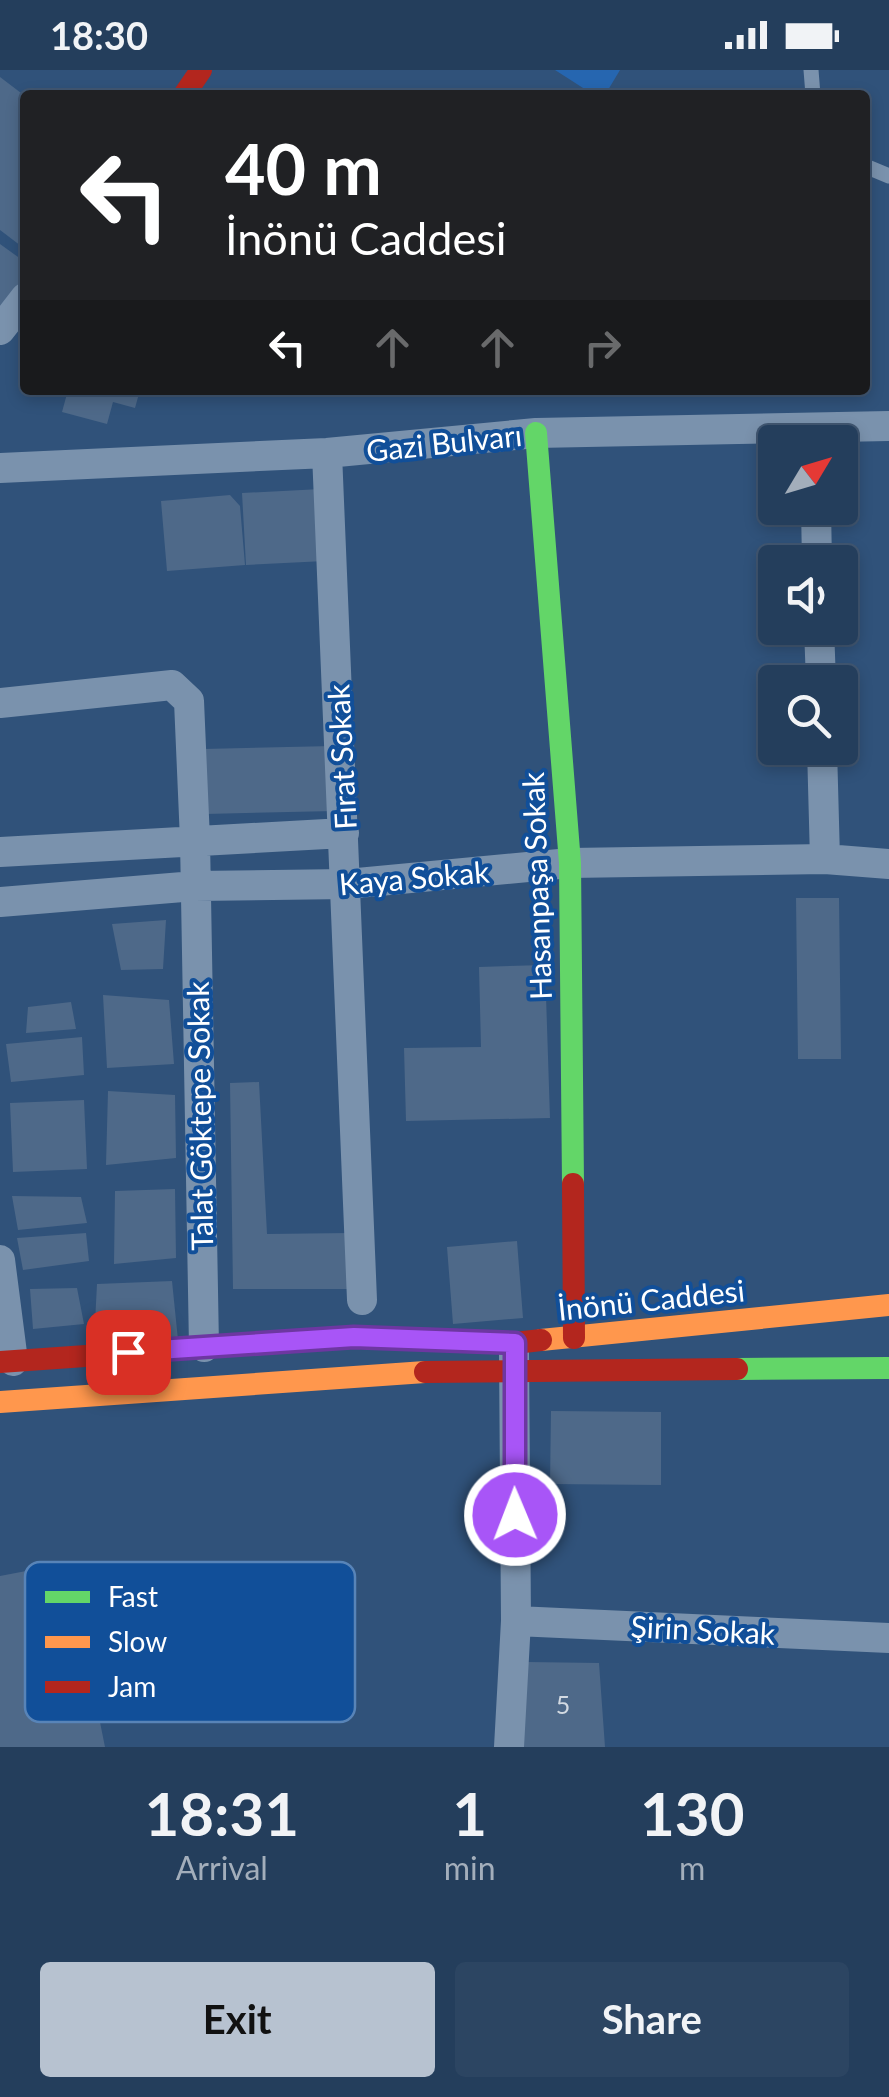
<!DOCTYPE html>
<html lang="en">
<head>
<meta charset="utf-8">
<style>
	:root { --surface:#243e5c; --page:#2c4562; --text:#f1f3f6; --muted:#a3aebb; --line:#415772; --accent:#b7c2d0 }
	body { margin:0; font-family:Lato,sans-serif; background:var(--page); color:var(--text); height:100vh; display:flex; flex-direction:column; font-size:38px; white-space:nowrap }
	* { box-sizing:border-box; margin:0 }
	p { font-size:32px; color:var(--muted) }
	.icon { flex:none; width:55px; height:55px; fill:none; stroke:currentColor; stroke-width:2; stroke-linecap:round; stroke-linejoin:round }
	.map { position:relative; height:1677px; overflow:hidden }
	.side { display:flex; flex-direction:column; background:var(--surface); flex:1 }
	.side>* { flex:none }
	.top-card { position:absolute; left:20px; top:20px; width:850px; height:305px; border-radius:10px; box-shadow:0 5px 15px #0003,0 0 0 2px var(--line); background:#202124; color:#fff; overflow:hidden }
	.needle { width:65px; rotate:52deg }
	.tools { position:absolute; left:758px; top:355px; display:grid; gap:20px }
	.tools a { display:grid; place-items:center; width:100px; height:100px; border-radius:10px; background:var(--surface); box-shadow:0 5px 15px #0003,0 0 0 2px var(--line); font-size:50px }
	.pin { position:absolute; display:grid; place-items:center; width:85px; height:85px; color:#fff; margin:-42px; border-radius:20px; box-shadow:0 5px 15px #0006 }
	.me { position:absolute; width:110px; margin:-55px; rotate:359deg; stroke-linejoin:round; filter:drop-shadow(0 0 8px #0008) }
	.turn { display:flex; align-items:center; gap:35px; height:210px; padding:0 40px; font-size:45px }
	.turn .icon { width:130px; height:130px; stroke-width:2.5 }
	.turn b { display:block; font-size:70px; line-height:85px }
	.lanes { display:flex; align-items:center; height:95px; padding:0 40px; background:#0003; justify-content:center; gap:50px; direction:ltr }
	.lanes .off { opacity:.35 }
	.eta { display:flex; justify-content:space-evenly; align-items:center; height:170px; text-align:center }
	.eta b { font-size:60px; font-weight:700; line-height:70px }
	.cta { display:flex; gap:20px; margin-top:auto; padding:20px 40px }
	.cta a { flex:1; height:115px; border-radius:10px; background:var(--accent); color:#111; font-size:40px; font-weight:700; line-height:115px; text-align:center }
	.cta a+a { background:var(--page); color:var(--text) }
	.status { display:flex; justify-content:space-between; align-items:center; height:70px; padding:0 50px; background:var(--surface); direction:ltr }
	.status svg { height:28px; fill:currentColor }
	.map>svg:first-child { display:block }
	.green { fill:#2666b0 }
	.building { fill:#4e6989 }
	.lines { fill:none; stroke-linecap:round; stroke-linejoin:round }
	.lane { stroke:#7a92ad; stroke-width:15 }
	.street { stroke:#7a92ad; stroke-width:30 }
	.fast { stroke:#63d668; stroke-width:22 }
	.slow { stroke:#ff974d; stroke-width:22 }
	.jam { stroke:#b3261e; stroke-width:22 }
	.route-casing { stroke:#6d37a1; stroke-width:25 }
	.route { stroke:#a855f7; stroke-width:18 }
	.labels { text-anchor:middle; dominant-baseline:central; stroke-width:8; stroke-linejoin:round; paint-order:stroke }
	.number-label { font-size:25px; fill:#d3dae2 }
	.street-label { font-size:30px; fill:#fff; stroke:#114f99 }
	.key { fill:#114f99; stroke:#5884b8; stroke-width:2.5 }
	.key-label { font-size:28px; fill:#fff }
</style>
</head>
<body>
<div class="status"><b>18:30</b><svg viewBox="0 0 49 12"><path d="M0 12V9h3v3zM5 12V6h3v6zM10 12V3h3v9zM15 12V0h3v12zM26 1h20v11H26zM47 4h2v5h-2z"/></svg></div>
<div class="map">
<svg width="889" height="1677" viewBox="0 0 889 1677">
	<rect width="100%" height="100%" fill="#30527a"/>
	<!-- green -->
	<path class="green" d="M555,0h65l-15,25h-11z"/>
	<!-- building -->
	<path class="building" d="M0,7l25,19v153l-25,-19z
		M0,174l25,18v17l-25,29z
		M68,320h72l-5,18 -22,-6 -6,22 -45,-12z
		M321,419l4,72 -79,4 -4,-72z
		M230,425l10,11 5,59 -78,6 -6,-70z
		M333,676l2,65 -130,3 -2,-65z
		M796,828h43l2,161h-43z
		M166,850l-3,49 -42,1 -9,-46z
		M545,895l5,153 -144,3 -2,-73 77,-1 -2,-80z
		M103,925l66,5 5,64 -67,4z
		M71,932l5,27 -50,4 2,-26z
		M82,967l2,38 -73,7 -5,-38z
		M259,1012l8,152 83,-1 3,56h-120l-3,-206z
		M108,1021l67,4 1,63 -70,7z
		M84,1030l3,69 -74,3 -3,-69z
		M175,1119l1,69 -62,6 1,-73z
		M12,1126l69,1 6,26 -69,7z
		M86,1163l3,28 -66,9 -6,-32z
		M517,1171l6,77 -70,6 -6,-77z
		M172,1211l6,59 -84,2 3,-58z
		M77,1218l7,36 -51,5 -3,-40z
		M551,1341l110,1v73l-111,-1z
		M68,1493l37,184h-105v-171z
		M527,1592l72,1 6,84h-84z"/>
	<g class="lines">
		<!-- lane -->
		<path class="lane" d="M811,0l2,25
			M865,96l24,10"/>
		<!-- street -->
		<path class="street" d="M0,260l25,-32
			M327,383l35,847
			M0,398l327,-15 209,-20 353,-7
			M816,438l1,54
			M819,558l2,54
			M0,633l172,-18 17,16 6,139 9,507
			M822,678l3,111
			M0,782l344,-19
			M0,832l195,-16 152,-2 223,-21 255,-4 64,5
			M0,1190l13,101
			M516,1551l373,17
			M509,1677l7,-126 -2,-270"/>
		<!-- fast -->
		<path class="fast" d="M536,363l34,430 3,321
			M737,1299l152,-1"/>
		<!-- slow -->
		<path class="slow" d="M541,1270l348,-35
			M0,1332l425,-30"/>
		<!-- jam -->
		<path class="jam" d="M184,25l17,-25
			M573,1114l1,154
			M0,1292l354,-25 161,6 26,-3
			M425,1302l312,-3"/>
	</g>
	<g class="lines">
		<!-- route casing -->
		<g class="route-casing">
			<path id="route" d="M128,1282l226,-15 161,6v172"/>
		</g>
		<!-- route -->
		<use href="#route" class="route"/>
	</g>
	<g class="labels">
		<!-- number labels -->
		<g class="number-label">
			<text x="563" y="1634">5</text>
		</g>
		<!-- street labels -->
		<g class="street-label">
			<text transform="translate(444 372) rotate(-6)">Gazi Bulvarı</text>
			<text transform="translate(341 687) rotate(-93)">Fırat Sokak</text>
			<text transform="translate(414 807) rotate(-5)">Kaya Sokak</text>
			<text transform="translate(536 816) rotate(-92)">Hasanpaşa Sokak</text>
			<text transform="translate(199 1046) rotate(-91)">Talat Göktepe Sokak</text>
			<text transform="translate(651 1229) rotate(-6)">İnönü Caddesi</text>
			<text transform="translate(703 1559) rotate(3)">Şirin Sokak</text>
		</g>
	</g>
	<!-- legend -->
	<rect x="25" y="1492" width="330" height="160" rx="15" class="key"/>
	<rect x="45" y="1521" width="45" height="12" fill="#63d668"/>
	<rect x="45" y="1566" width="45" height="12" fill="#ff974d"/>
	<rect x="45" y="1611" width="45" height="12" fill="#b3261e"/>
	<g class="key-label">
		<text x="108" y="1537">Fast</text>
		<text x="108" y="1582">Slow</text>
		<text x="108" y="1627">Jam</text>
	</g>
</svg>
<div class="tools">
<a><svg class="needle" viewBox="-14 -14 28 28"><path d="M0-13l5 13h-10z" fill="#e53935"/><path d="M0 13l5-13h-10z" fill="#a3aebb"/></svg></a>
<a><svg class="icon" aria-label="sound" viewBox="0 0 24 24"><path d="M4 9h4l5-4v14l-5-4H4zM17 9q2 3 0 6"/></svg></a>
<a><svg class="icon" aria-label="search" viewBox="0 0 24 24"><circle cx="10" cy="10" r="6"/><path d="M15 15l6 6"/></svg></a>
</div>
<div class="pin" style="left:128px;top:1282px;background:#d93025"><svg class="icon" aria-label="arrive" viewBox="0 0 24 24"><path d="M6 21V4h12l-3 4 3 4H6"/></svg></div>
<svg class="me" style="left:515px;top:1445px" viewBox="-20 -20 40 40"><circle r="17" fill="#a855f7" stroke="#fff" stroke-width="3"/><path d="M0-11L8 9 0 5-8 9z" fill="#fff"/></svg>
<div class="top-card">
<div class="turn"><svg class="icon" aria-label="left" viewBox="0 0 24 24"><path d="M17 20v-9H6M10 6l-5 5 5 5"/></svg><div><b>40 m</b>İnönü Caddesi</div></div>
<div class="lanes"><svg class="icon" aria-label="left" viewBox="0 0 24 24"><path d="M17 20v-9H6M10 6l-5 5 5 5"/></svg><svg class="icon off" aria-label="ahead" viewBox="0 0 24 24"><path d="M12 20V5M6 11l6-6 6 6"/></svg><svg class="icon off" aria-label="ahead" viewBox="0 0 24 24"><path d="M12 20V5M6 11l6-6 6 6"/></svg><svg class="icon off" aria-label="right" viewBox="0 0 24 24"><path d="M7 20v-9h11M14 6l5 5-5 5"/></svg></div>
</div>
</div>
<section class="side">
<div class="eta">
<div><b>18:31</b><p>Arrival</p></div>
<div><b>1</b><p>min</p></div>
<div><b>130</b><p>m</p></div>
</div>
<div class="cta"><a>Exit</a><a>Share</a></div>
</section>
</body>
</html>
